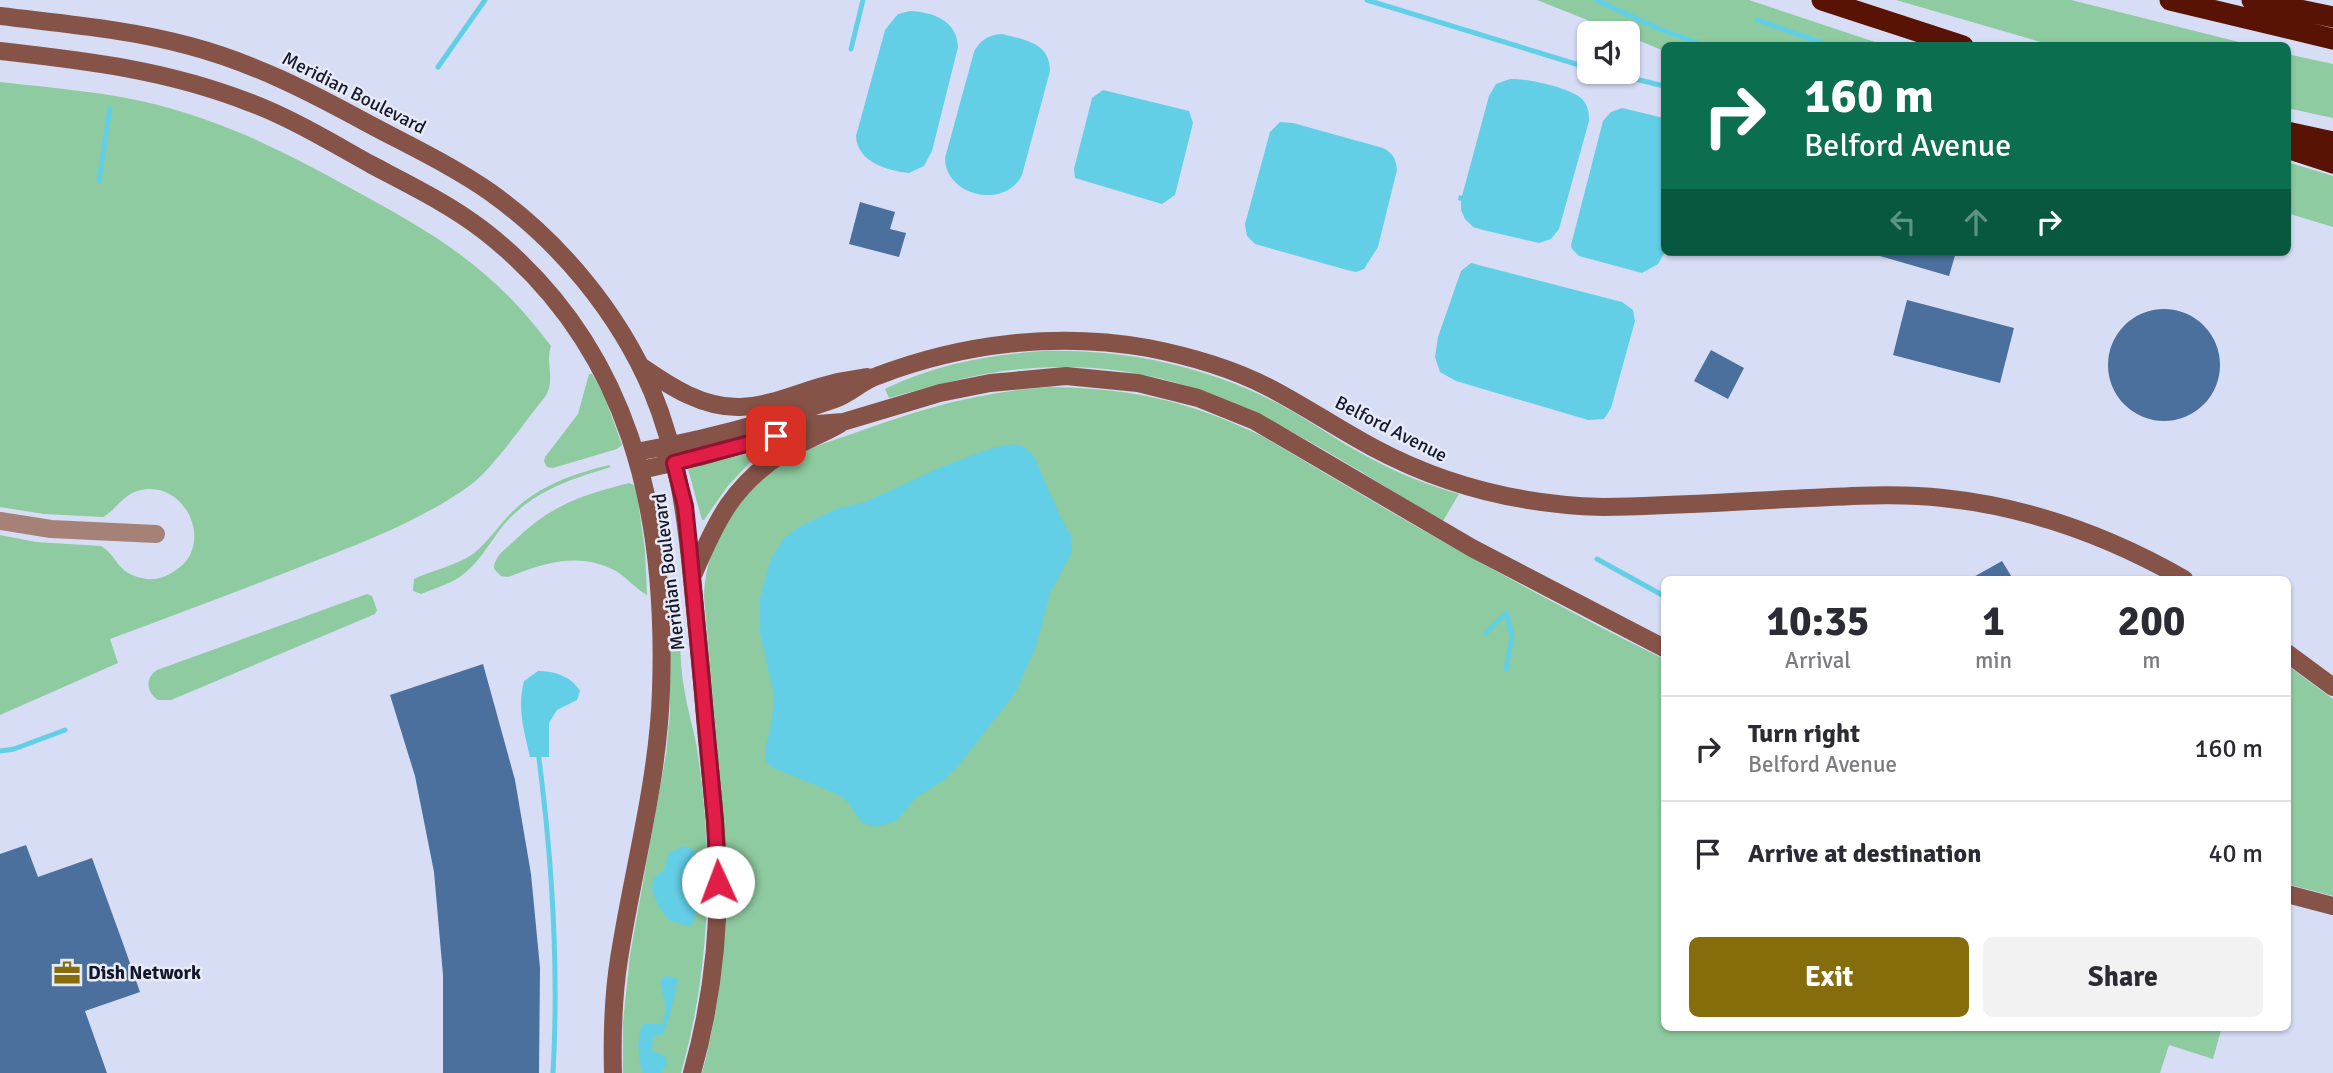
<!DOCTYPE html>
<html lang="en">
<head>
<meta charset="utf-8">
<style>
	:root { --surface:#fff; --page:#f2f2f3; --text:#2b2b33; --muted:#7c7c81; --line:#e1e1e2; --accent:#856d0b }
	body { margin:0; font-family:Signika,sans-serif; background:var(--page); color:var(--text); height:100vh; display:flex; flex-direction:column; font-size:26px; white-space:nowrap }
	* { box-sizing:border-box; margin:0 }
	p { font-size:23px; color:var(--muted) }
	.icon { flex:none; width:38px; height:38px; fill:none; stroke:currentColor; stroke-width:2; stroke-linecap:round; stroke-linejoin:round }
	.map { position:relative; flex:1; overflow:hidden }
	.panel { position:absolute; left:1661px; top:576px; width:630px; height:455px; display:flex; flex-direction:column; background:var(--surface); border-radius:10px; box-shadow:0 2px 5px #0004 }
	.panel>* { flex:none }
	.hud { position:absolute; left:1661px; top:42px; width:630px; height:214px; border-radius:10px; box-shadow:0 2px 5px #0004; background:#0b6e4f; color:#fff; overflow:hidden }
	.buttons { position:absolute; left:1577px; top:21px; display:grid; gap:14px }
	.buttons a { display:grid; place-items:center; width:63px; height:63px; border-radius:10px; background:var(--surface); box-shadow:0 2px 5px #0004; font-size:35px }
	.pin { position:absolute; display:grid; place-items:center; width:60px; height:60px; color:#fff; margin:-30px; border-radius:14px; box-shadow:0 4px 10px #0006 }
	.me { position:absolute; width:77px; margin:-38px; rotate:358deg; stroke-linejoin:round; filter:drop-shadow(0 0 5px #0008) }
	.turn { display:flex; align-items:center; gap:24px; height:147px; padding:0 28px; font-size:32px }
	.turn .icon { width:91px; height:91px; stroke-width:2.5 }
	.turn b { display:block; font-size:49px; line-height:60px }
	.lanes { display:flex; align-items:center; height:66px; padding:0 28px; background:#0003; justify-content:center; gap:35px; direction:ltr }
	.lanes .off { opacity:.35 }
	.eta { display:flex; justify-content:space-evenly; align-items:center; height:119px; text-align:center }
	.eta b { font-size:42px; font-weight:700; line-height:49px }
	.action { display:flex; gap:14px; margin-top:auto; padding:14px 28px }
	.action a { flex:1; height:80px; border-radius:10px; background:var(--accent); color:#fff; font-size:28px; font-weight:700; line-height:80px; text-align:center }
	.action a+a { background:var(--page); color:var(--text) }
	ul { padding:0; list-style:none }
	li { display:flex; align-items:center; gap:21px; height:105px; padding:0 28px; border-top:2px solid var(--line) }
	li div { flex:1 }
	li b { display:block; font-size:26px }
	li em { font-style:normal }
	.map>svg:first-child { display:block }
	.green { fill:#8ecba0 }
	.water { fill:#63cfe6 }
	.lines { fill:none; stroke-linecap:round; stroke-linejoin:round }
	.stream { stroke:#63cfe6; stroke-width:5 }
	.building { fill:#4b709d }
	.minor { stroke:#a58178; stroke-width:18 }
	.secondary { stroke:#865348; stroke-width:18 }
	.motorway { stroke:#591305; stroke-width:21 }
	.route-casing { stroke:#92132f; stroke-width:18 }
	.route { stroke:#e11d48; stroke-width:12 }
	.labels { text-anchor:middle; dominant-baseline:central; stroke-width:5; stroke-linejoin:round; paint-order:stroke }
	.street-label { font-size:19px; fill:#13172c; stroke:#e8ebf7 }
	.poi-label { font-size:19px; font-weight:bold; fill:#13172c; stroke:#e8ebf7; text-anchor:start }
</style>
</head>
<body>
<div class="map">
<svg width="2333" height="1073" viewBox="0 0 2333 1073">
	<rect width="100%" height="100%" fill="#d7ddf5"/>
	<!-- green -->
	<path class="green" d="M1537,0h212l135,45 -220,1v5l-36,-15v-3h-8z
		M1896,0h175l180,45h-200z
		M2287,54l46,10v54l-46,-10z
		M0,82c53,6 107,10 158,23 66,17 126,46 185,79 88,48 147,80 208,162 -6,17 5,34 -6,51 -21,25 -51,71 -76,89 -46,33 -102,55 -154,75 -68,27 -137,53 -205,78l8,24 -118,52v-180l36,7 65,4c17,10 15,27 41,32 11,3 22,0 31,-6 45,-25 12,-96 -36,-81 -15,5 -21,19 -34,26l-59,-3 -44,-7z
		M2287,162l46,14v51l-46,-14z
		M1043,351c83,-2 162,15 236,53 30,16 57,36 87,52 29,16 61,29 93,38l-16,27c-135,-78 -244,-165 -409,-153 -50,3 -97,17 -145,30l-4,-9c51,-25 103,-34 158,-38z
		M589,374h3l12,21 18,50 -5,4 -64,19 -6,-1 -3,-6 1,-4 33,-43z
		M1050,387c81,1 139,14 212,49 132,79 264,155 402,223v368h558l-9,32 -44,-14 -9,28h-1458c32,-119 24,-218 14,-338 -4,-47 -8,-92 -12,-138 1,-50 29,-97 68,-127 22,-18 51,-26 77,-35 69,-25 127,-43 201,-48z
		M745,454l5,1 1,6 -24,26 -23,33h-2l-14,-51z
		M609,465l2,2c-36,11 -69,21 -97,47 -19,17 -29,43 -49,59 -12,10 -29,15 -44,21l-8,-3 1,-12c19,-9 41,-13 59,-25 14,-11 24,-26 36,-39 27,-28 63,-41 100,-50z
		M629,483l5,2 3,8 8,58 2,44c-11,-6 -20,-17 -31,-24 -37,-20 -72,-8 -108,6l-7,-1 -7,-7c0,-12 10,-19 18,-26 39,-38 65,-46 117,-60z
		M367,594l5,2 5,14 -2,4 -204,86h-13c-12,-8 -13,-22 -1,-30z
		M670,645h10c1,14 1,28 4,42 3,23 11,45 14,68 16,106 12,215 -17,318h-58v-51l7,-67 36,-201 4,-42z
		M2287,665l46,34v197l-46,-12z"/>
	<!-- water -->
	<path class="water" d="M910,11c24,1 47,10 48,36l-26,104 -8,15 -15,7c-21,-2 -52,-11 -53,-37l29,-106 13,-16z
		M1002,34c22,6 48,8 48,37l-28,104c-17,35 -77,21 -77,-17l29,-106c6,-12 14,-17 28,-18z
		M1510,79c16,-1 61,9 72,20 6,6 7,13 7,22l-30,108 -8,10 -12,4 -56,-13 -10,-3 -8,-8 -4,-9v-9l-3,-1 1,-5 3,1 27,-100 7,-12z
		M1103,90l86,21 4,12 -18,72 -13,9 -87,-26 -1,-9 18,-71z
		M1622,108l42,10 1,134 -7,12 -16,9 -63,-17 -7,-7 -1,-4 32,-124 8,-9z
		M1280,122l13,1 90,25c10,5 13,11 14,22l-19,77 -14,22 -8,3 -9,-2 -92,-26 -8,-8 -2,-12 25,-92z
		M1471,263l151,39 11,8 2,11 -24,87 -7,11 -16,1 -132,-39 -16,-9 -5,-15 3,-20 23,-66z
		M1015,444l10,3 10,11 25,58 11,20 1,16 -22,41 -14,53 -20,46 -58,74 -14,14 -27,17 -21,24 -20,6 -14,-4 -14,-20 -9,-8 -66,-27 -7,-7 -1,-11 7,-30 2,-24 -14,-63v-35l10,-37 13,-22 14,-11 39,-19 29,-7 74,-34 53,-20z
		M538,671c16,0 33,5 42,20l-3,9 -20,10 -8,13v34h-19c-6,-26 -13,-49 -6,-76z
		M684,846c25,6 7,25 4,38 -3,17 16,23 2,43l-21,-7 -9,-11 -8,-18 1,-13 11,-8 5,-17z
		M668,976l9,3c1,7 -10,50 -15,56l-9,1 -1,15 13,5 2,7 -6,10h-18c-5,-14 -7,-36 0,-49h20l3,-17 -6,-25 3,-5z"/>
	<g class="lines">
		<!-- stream -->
		<path class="stream" d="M1367,0l222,68
			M1596,0l61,28 49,18
			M1757,20l74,26
			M851,49l12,-49
			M438,67l47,-67
			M1606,72l58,14
			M99,181l11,-73
			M1597,559l67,37
			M1486,633l20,-20 6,23 -6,33
			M0,751l14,-2 51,-19
			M538,751c14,106 21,215 15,322"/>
	</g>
	<!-- building -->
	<path class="building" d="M860,202l35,10 -5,17 16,4 -7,24 -50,-13z
		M1880,252h76l-7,24 -69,-20z
		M1907,300l107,28 -14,55 -107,-28z
		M2108 365a56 56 0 1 1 112 0a56 56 0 1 1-112 0Z
		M1711,350l33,18 -16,31 -34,-18z
		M2002,561l11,18h-43z
		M483,664l32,116 16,94 9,94 -1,105h-96v-98l-9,-103 -19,-96 -25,-81z
		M26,845l12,32 54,-19 33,91 15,43 -55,19 22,62h-107v-219z"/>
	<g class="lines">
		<!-- minor -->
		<path class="minor" d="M0,521l51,8 105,5"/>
		<!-- secondary -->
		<path class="secondary" d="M0,16c64,8 128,13 190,30 64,17 120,46 177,77 41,22 84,42 123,69 70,50 128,120 162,199 25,60 34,124 40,188 4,42 9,84 12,126 4,54 12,108 14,163 1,69 -7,138 -26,205
			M0,51c88,10 167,19 251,52 42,16 81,40 121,62 38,20 77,39 111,65 148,115 184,282 178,461 -3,91 -28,178 -42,268 -6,38 -7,76 -6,114
			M642,367c29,20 61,41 98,40 33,-1 63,-17 94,-24 11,-3 22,-4 33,-6
			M636,452c66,-12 135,-30 199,-53 15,-5 27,-18 42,-23 86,-33 180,-44 271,-28 41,8 83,20 120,39 37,19 70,42 106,61 71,38 148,57 229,59 69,-1 138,-6 207,-9 45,-2 89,-5 133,0 86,9 166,38 241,81
			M641,470l58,-13 118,-33 26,-2 97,-29 50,-10 76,-7 72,7 60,15 57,23 217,127 192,100
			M694,573c22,-52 39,-88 88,-119 19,-12 39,-19 58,-30
			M2287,653l46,34
			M2287,894l46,12"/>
		<!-- motorway -->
		<path class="motorway" d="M1822,0l141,46
			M2170,0l163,39
			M2252,0l81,17
			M2287,132l46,10
			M2287,148l46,15"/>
	</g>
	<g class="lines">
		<!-- route casing -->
		<g class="route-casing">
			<path id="route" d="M718,882l-3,-61 -26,-277 -4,-38 -11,-43 102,-27"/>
		</g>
		<!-- route -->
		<use href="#route" class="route"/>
	</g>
	<!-- icons -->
	<defs>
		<g id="office-bare" transform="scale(2.1)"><path d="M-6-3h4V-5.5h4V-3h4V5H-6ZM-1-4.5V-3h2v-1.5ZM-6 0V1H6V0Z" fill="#856d0b" stroke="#e8ebf7" stroke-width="2.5" paint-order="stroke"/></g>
	</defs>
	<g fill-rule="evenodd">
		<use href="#office-bare" x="67" y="973"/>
	</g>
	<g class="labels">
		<!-- street labels -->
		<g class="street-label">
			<text transform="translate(354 93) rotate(27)">Meridian Boulevard</text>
			<text transform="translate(1391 429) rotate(27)">Belford Avenue</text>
			<text transform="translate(669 572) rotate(-97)">Meridian Boulevard</text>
		</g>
		<!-- poi labels -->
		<g class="poi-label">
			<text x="88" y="973">Dish Network</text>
		</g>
	</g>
</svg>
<div class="buttons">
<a><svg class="icon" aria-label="sound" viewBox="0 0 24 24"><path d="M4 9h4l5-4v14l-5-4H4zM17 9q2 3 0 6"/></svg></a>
</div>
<div class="pin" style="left:776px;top:436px;background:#d93025"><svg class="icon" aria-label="arrive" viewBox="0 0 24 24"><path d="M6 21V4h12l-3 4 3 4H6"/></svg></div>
<svg class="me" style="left:718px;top:882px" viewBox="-20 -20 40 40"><circle r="19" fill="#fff"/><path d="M0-13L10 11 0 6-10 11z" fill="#e11d48"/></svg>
<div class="hud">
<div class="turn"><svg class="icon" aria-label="right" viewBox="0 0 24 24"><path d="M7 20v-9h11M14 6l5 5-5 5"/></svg><div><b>160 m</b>Belford Avenue</div></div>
<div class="lanes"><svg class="icon off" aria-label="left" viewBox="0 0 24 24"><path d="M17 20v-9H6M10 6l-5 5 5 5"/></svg><svg class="icon off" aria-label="ahead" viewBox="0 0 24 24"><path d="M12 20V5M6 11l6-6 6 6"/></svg><svg class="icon" aria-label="right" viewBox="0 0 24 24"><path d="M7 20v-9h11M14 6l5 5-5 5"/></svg></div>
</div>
<section class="panel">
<div class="eta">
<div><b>10:35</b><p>Arrival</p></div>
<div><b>1</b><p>min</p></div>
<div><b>200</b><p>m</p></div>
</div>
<ul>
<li><svg class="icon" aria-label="right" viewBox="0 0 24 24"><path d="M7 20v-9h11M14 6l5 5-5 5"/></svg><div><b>Turn right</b><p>Belford Avenue</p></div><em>160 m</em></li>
<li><svg class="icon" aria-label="arrive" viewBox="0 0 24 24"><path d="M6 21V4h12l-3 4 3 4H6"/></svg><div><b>Arrive at destination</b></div><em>40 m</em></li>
</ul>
<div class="action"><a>Exit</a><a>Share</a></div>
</section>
</div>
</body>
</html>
